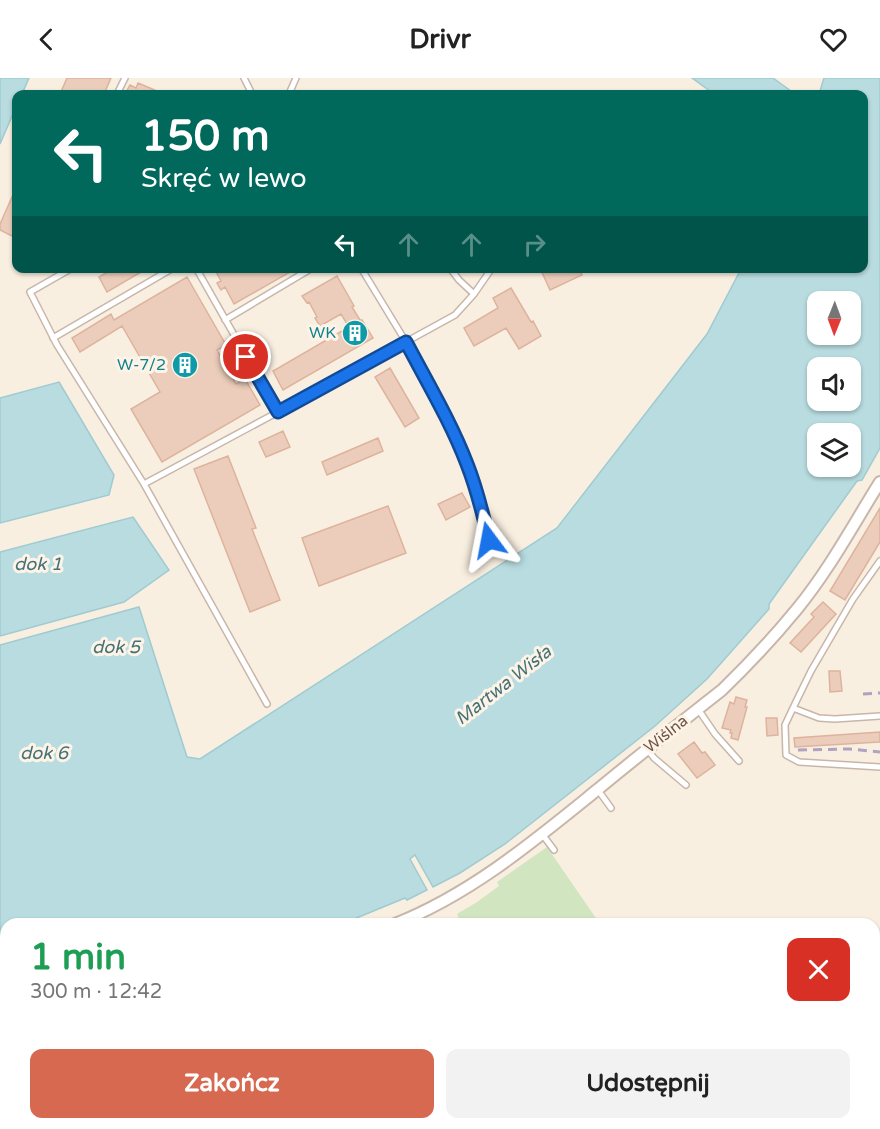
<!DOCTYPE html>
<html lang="pl">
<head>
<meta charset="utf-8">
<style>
	:root { --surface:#fff; --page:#f2f2f2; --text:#222; --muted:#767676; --accent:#d86951 }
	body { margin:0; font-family:"Varela Round",sans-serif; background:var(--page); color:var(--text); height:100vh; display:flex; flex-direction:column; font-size:22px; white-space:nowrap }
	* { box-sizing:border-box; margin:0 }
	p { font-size:20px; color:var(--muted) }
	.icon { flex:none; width:33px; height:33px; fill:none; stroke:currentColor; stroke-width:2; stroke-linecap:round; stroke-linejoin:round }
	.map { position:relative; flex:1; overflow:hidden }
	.panel { position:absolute; left:0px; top:840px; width:880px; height:212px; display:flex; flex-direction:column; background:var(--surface); border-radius:18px 18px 0 0; box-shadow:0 2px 4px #0004 }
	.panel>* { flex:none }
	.banner { position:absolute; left:12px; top:12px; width:856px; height:183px; border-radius:12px; box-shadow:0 2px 4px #0004; background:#00695c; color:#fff; overflow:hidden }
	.needle { width:39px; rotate:181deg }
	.fabs { position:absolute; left:807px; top:213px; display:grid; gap:12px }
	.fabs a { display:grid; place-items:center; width:54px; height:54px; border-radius:12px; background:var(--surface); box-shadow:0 2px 4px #0004; font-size:30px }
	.pin { position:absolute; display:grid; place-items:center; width:51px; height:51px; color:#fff; margin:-26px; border:3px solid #fff; border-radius:50%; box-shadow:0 2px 6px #0007 }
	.me { position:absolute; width:66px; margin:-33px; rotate:347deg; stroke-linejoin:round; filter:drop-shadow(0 0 4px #0008) }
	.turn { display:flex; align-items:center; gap:21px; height:126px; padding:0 30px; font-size:27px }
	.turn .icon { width:78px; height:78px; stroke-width:2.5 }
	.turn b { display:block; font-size:42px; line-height:51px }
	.lanes { display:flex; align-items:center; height:57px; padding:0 30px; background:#0003; justify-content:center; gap:30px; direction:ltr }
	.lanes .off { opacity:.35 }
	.round { display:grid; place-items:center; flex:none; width:63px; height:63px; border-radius:12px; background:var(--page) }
	.overview { display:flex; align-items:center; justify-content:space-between; height:102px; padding:0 30px }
	h1 { font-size:36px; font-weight:800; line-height:45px; color:#1e9e55 }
	.button { display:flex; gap:12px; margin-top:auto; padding:12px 30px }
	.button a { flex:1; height:69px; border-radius:12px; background:var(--accent); color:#fff; font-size:24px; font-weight:800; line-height:69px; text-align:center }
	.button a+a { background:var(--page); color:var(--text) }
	header { display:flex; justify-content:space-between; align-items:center; height:78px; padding:0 30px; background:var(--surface); font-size:27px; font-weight:800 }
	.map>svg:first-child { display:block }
	.green { fill:#d1e5c1 }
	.water { fill:#b8dce0; stroke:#9fcbd1; stroke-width:1.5; fill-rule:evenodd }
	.building { fill:#eccdbb; stroke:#ddb39d; stroke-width:1.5 }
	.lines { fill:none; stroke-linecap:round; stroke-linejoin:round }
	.service-casing { stroke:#c8b6aa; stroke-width:8 }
	.minor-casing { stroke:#c8b6aa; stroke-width:14 }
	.service { stroke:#fff; stroke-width:5 }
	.minor { stroke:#fff; stroke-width:10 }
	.rail { stroke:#b1a2c0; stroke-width:3; stroke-dasharray:9 6; stroke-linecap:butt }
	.route-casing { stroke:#114b97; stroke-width:15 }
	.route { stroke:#1a73e8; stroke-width:10 }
	.labels { text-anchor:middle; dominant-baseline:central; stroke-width:6; stroke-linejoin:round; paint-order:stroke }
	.culture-label { font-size:16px; fill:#0d838f; stroke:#fdf3e6; text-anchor:end }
	.street-label { font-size:16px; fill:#6d564b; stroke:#fdf3e6 }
	.water-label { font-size:18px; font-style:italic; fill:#447278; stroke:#fdf3e6 }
</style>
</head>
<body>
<header><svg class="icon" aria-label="back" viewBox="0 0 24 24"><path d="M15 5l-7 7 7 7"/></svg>Drivr<svg class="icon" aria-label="heart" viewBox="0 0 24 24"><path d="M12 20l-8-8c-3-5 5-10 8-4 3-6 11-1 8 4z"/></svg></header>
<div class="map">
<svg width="880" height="1051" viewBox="0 0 880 1051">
	<rect width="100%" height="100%" fill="#f9efe1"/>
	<!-- green -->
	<path class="green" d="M547,769l53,77h-139l-4,-10 20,-12 22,-16 -2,-4z
		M423,1046h265l-7,5h-3l-3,-3 -4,3h-247z"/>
	<!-- water -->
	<path class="water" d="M0,0h29l-7,16h-6v13l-16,37z
		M692,0h81l22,16h-81z
		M824,0h56v370l-18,32 -5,1 -88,123v5l-62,70 -52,47 -150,118 -45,29 -27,14 -18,-32 -5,4 17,31 -20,10 -2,-2 -63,26h-336v92l-6,2v-373l139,-38 48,150 13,2 357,-231 150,-194 34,-65 123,-1v-174h-45zM818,224h32v32h-32zM818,290h32v32h-32zM818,356h32v32h-32z
		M59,304l55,93 -5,20 -109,28v-125z
		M133,439l36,53 -45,32 -124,34v-84z"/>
	<!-- building -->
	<path class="building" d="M67,0h44l-7,16h-44z
		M138,5l26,11h-39l5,-9 6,3z
		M16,110v50l-16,-8v-6z
		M114,190h34l-41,24 -8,-15z
		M214,190h83l-63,36 -9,-17 -4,3 -4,-7 4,-2z
		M540,190h39l3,7 -32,15z
		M337,198l17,30 -2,1 8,13h2l11,18 -90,52 -10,-19 76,-44 -8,-13 -21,12 -5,-8 2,-1 -8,-15 -2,1 -5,-7z
		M187,199l39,68 -9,5 19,34 9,-5 15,26 -98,57 -31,-53 29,-17 -38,-66 -42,26 -8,-14 39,-24 3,6z
		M511,210l20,34 2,-1 8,15 -22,13 -13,-21 -32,18 -10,-18 34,-20 -5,-10z
		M390,290l29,50 -14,9 -30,-50z
		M283,353l7,16 -24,10 -7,-15z
		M378,360l5,13 -56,24 -5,-13z
		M228,378l28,72 -4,1 28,71 -30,12 -56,-143z
		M462,415l8,14 -24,13 -8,-16z
		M388,428l18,47 -87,33 -17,-48z
		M880,430v34l-35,58 -15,-9z
		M823,524l13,12 -35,38 -11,-9 24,-26 -3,-3z
		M829,593h11l2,20 -12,1z
		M736,619l11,3 -2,7h2l-9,33 -7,-2 1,-5h-2l1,-3 -9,-2 8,-26 4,2z
		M766,640h11l1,17 -11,1z
		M880,654v10l-85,5 -1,-9z
		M694,664l8,11 3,-1 10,13 -18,13 -19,-24z"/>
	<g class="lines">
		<!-- service casing -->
		<g class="service-casing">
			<path id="service" d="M244,0l8,16
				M117,16l8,-16
				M289,16l7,-16
				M72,190l-42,24 27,53 87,139 123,220
				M196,190l82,144
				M361,190l45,74 47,89 14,31 13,36 9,42
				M450,190l9,12 15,14
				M225,242l87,-52
				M53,260l120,-70
				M144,406l134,-72 177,-97 19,-21 18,-26
				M880,483l-27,38 -42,72 -18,37 26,10 16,1 45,-3
				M793,630l-8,17 1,30 13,7 81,5
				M698,631l17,25 24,27
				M647,671l7,9 32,27
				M598,712l13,18
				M542,756l12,16
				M0,985l6,-2
				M0,1015l6,-1
				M412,1046v5
				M230,1051l7,-5
				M764,1051l4,-2 5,2"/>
		</g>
		<!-- minor casing -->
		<g class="minor-casing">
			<path id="minor" d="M395,846c76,-30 139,-83 202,-134 41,-34 83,-67 125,-100 27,-26 52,-53 75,-81 32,-39 56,-84 83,-127
				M879,888l1,1
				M283,1046l1,5"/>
		</g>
		<!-- service -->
		<use href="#service" class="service"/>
		<!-- minor -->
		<use href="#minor" class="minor"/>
		<!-- rail -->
		<path class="rail" d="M863,616l17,-1
			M798,672l51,-1 31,3
			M874,907l6,-5
			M0,999l6,-1
			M691,1051l7,-5"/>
	</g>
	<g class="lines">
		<!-- route casing -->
		<g class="route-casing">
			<path id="route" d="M246,279l32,55 128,-70c21,40 45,80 61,122 10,25 16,50 22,76"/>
		</g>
		<!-- route -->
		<use href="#route" class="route"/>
	</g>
	<!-- icons -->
	<defs>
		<g id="building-disc" transform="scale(1.35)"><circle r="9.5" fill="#0f9aa8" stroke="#fdf3e6"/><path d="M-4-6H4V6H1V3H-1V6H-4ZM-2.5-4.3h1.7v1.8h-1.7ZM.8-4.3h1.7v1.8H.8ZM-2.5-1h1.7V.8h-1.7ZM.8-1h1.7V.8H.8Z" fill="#fff"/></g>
	</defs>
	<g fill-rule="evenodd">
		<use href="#building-disc" x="355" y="255"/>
		<use href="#building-disc" x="185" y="287"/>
	</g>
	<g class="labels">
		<!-- culture labels -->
		<g class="culture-label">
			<text x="336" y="255">WK</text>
			<text x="166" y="287">W-7/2</text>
		</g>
		<!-- street labels -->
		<g class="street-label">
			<text transform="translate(666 656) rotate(-38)">Wiślna</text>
		</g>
		<!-- water labels -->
		<g class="water-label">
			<text x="38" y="486">dok 1</text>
			<text x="116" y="569">dok 5</text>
			<text transform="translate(503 607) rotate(-38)">Martwa Wisła</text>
			<text x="44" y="675">dok 6</text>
		</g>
	</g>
</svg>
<div class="fabs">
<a><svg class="needle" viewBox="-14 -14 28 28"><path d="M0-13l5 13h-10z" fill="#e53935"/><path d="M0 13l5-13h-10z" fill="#767676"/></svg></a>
<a><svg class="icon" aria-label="sound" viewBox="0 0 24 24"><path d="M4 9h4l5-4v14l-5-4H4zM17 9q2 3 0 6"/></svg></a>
<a><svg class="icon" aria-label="layers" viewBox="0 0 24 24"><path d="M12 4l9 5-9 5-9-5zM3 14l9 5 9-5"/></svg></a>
</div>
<div class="pin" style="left:246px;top:279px;background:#d93025"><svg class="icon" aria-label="arrive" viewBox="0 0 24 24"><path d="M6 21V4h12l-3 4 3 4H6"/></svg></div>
<svg class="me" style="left:489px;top:462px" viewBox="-20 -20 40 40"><path d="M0-17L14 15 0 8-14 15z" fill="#1a73e8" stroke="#fff" stroke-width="4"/></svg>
<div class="banner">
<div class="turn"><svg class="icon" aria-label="left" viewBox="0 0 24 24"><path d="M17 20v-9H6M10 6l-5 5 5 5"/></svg><div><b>150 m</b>Skręć w lewo</div></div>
<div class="lanes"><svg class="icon" aria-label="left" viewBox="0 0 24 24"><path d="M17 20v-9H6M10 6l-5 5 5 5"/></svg><svg class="icon off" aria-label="ahead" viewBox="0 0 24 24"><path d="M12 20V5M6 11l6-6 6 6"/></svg><svg class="icon off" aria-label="ahead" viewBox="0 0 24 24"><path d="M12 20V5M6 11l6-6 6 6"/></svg><svg class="icon off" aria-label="right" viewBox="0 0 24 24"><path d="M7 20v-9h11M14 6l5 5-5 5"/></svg></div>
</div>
<section class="panel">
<div class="overview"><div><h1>1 min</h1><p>300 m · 12:42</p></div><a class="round" style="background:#d93025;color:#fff"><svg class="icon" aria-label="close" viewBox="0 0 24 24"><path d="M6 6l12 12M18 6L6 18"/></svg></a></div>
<div class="button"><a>Zakończ</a><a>Udostępnij</a></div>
</section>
</div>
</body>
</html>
